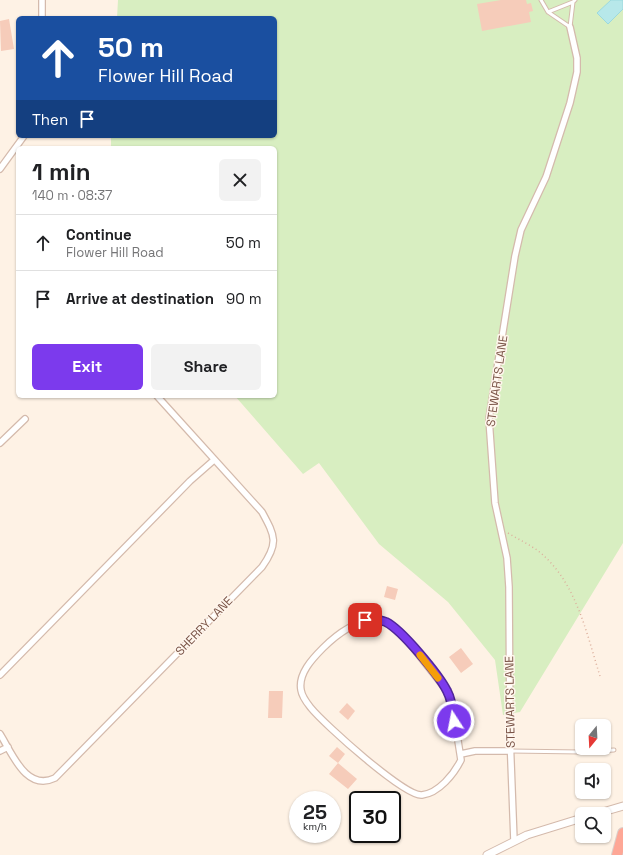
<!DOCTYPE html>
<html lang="en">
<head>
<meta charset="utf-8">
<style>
	:root { --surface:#fff; --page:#f2f2f2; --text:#202124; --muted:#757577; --line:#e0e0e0; --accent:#7c3aed }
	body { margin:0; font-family:"Space Grotesk",sans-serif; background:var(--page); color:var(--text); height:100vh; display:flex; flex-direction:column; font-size:15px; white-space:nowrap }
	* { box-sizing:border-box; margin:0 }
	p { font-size:13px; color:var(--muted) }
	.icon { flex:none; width:22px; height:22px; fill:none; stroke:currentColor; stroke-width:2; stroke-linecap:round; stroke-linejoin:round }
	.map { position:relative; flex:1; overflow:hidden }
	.details { position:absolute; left:16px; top:146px; width:261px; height:252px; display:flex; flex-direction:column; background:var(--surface); border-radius:6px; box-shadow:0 1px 3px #0004 }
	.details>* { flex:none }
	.hud { position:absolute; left:16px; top:16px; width:261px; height:122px; border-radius:6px; box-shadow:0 1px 3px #0004; background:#1a4fa0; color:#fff; overflow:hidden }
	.needle { width:26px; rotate:198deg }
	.buttons { position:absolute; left:575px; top:719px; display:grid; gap:8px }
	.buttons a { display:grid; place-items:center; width:36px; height:36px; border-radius:6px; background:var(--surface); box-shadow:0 1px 3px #0004; font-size:20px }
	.speed { position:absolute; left:289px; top:791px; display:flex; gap:8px; font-size:20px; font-weight:700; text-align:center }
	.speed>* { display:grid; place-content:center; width:52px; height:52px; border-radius:50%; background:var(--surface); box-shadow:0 1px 3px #0004; line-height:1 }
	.speed small { font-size:10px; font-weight:400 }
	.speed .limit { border:2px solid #111; border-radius:6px; background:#fff; color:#111 }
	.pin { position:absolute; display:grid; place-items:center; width:34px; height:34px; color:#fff; margin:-17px; border-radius:8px; box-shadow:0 2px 6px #0006 }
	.me { position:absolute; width:44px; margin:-22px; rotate:349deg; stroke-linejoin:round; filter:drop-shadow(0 0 3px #0008) }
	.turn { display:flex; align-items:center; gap:14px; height:84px; padding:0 16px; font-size:18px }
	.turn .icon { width:52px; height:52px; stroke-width:2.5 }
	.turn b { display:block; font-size:28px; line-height:34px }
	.then { display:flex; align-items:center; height:38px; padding:0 16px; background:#0003; gap:8px; font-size:15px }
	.round { display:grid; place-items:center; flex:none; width:42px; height:42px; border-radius:6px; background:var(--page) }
	.head { display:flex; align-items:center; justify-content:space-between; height:68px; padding:0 16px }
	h1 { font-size:24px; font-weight:700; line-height:30px }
	.cta { display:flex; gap:8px; margin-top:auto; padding:8px 16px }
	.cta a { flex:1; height:46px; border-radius:6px; background:var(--accent); color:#fff; font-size:16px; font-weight:700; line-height:46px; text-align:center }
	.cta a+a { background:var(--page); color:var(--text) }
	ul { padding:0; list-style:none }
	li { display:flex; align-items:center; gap:12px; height:56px; padding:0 16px; border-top:1px solid var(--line) }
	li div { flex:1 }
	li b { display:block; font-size:15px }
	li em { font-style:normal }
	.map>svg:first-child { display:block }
	.green { fill:#d8eec1 }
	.water { fill:#b7e8ea; stroke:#9cd9dd }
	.building { fill:#f6ccba }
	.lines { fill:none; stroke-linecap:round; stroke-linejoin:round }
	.service-casing { stroke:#d4baac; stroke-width:5 }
	.minor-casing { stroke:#d4baac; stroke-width:8 }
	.tertiary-casing { stroke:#d4baac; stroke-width:9 }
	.motorway-casing { stroke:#dacfcb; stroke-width:12 }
	.path { stroke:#dcaf9c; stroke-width:1.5; stroke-dasharray:1 3; stroke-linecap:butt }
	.service { stroke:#fff; stroke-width:3 }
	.minor { stroke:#fff; stroke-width:5.5 }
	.tertiary { stroke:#fff; stroke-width:7 }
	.motorway { stroke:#fea796; stroke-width:10 }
	.route-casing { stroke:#51269a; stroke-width:10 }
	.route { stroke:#7c3aed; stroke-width:7 }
	.slow { stroke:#f59e0b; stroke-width:7 }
	.labels { text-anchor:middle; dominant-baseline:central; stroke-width:3; stroke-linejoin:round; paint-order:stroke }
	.street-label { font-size:12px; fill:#7a5447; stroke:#fff6ed }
</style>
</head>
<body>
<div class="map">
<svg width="623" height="855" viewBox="0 0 623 855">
	<rect width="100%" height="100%" fill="#fef2e5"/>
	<!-- green -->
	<path class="green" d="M118,0h505v543l-103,169 -17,3 -8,-55 -47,-58 -69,-58 -60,-81 -16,11 -68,-78h40v-248h-164v-12h164v-118h-158z"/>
	<!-- water -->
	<path class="water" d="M611,0h12v9l-15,15 -11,-11z"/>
	<!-- building -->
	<path class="building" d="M501,0h25l1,4 4,-1 2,8 -4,1 2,10 -49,9 -5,-27z
		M9,19l5,30 -13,2 -1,-30z
		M387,586l11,3 -3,11 -11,-3z
		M461,648l12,16 -12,9 -12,-16z
		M269,691h14l-1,27h-14z
		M347,703l8,8 -7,9 -9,-8z
		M337,747l8,7 -7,9 -9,-7z
		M338,763l19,16 -9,10 -19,-15z"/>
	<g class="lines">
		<!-- service casing -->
		<g class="service-casing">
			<path id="service" d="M541,0l7,12 22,15 3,-25 2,-2
				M548,12l25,-10
				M511,751l69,1 34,-2"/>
		</g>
		<!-- minor casing -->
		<g class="minor-casing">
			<path id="minor" d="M42,0v18
				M0,169l24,-33
				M0,443l25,-24
				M374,619l12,3 9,6 16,17 37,47 5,17 8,51c-7,14 -22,33 -39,35 -17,2 -98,-71 -111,-87 -4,-5 -9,-11 -10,-18 -3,-16 11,-31 22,-42 14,-14 30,-26 51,-29z
				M0,675l190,-194 24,-21
				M0,734c12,19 26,58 55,44l207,-211c17,-24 13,-31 0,-55l-105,-116
				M0,751l8,-4
				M461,754l14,-3h36
				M514,841l-4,-105 -1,-149 -2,-29 -12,-55 -6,-84 26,-163 6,-26 25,-53 24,-74 7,-31v-14l-7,-31"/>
		</g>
		<!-- tertiary casing -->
		<g class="tertiary-casing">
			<path id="tertiary" d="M596,814l27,-8
				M487,855l40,-20 55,-17"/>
		</g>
		<!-- motorway casing -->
		<g class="motorway-casing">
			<path id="motorway" d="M617,855l6,-22"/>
		</g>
		<!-- path -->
		<path class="path" d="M508,533c10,6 20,11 29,17 39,30 49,82 63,126"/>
		<!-- service -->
		<use href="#service" class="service"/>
		<!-- minor -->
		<use href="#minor" class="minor"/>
		<!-- tertiary -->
		<use href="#tertiary" class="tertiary"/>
		<!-- motorway -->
		<use href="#motorway" class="motorway"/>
	</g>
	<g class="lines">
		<!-- route casing -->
		<g class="route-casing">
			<path id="route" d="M365,620c7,-1 14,-1 21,2 16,8 53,53 61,69 5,9 6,20 7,30"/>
		</g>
		<!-- route -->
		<use href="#route" class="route"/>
		<!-- slow -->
		<path class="slow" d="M420,655l18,23"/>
	</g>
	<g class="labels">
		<!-- street labels -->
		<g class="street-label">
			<text transform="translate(497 381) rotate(-82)">STEWARTS LANE</text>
			<text transform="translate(204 626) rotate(-46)">SHERRY LANE</text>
			<text transform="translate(510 702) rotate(-91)">STEWARTS LANE</text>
		</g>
	</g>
</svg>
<div class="buttons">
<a><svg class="needle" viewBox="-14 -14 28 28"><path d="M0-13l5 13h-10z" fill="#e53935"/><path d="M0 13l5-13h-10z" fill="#757577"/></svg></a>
<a><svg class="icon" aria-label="sound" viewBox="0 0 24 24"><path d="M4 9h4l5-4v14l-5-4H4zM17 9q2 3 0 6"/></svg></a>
<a><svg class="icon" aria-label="search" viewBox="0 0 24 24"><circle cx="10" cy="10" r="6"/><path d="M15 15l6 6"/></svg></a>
</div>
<div class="speed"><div>25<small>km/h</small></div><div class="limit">30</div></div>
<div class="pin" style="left:365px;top:620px;background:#d93025"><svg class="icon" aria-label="arrive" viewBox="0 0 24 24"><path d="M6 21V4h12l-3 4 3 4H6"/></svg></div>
<svg class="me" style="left:454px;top:721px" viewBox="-20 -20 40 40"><circle r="17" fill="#7c3aed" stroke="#fff" stroke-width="3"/><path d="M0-11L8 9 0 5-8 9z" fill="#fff"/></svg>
<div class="hud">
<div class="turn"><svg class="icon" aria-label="ahead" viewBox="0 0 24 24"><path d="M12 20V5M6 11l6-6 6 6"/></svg><div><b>50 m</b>Flower Hill Road</div></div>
<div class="then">Then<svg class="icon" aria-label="arrive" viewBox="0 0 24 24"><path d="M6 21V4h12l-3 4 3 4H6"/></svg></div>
</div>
<section class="details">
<div class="head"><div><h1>1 min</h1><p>140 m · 08:37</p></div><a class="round"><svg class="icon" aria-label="close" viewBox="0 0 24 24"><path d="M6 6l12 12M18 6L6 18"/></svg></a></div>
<ul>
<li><svg class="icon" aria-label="ahead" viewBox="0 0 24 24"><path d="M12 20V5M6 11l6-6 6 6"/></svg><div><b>Continue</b><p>Flower Hill Road</p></div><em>50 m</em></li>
<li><svg class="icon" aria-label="arrive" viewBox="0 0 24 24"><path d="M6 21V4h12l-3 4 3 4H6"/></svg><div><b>Arrive at destination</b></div><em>90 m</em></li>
</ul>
<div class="cta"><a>Exit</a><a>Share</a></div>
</section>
</div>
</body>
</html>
